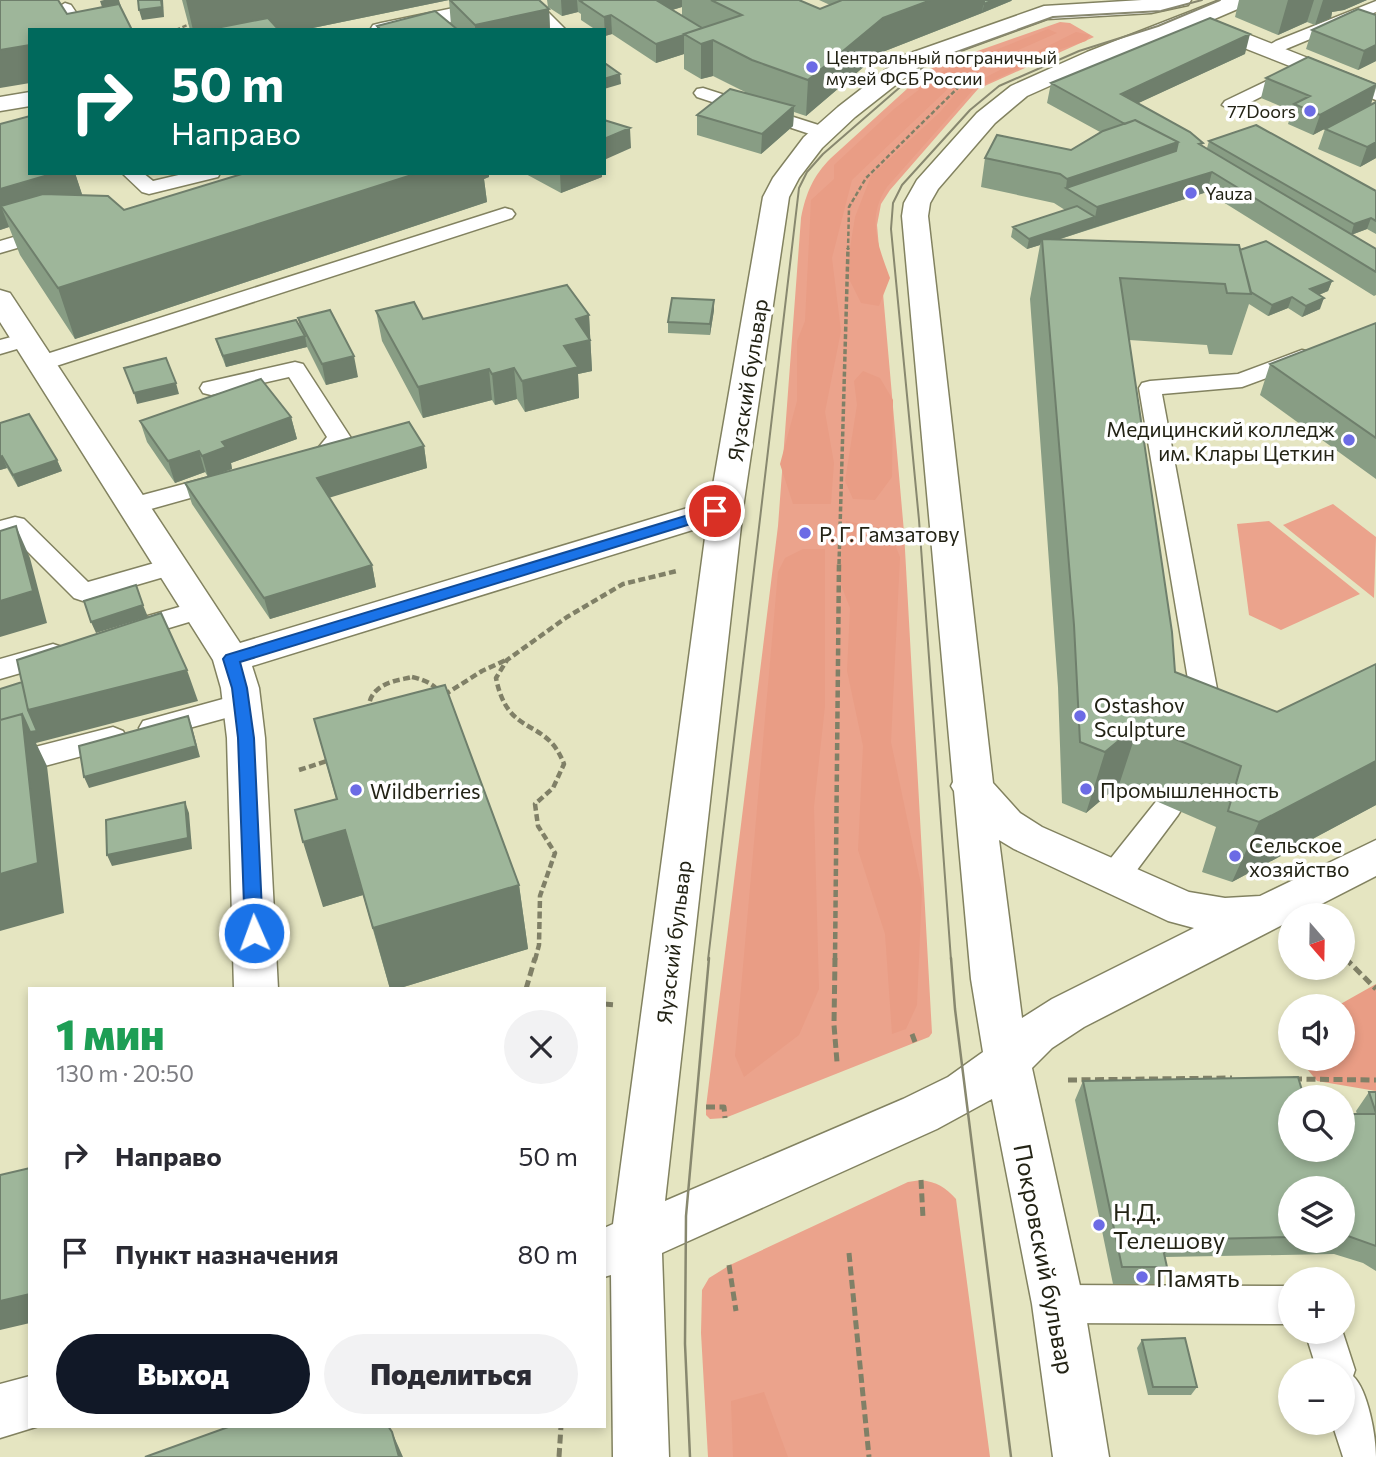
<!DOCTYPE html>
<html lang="ru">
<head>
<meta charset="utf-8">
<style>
	:root { --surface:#fff; --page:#f2f2f3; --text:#2b2b33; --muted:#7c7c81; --accent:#111827 }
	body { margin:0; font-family:Commissioner,sans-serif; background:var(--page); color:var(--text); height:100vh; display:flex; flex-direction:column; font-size:26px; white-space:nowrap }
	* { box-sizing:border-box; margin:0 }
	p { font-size:23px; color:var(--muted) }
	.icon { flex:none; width:38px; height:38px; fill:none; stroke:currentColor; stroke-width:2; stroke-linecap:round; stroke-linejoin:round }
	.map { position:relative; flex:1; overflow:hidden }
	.side { position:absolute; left:28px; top:987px; width:578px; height:441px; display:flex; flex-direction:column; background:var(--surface); border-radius:0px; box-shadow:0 4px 10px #0003 }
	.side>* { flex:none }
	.banner { position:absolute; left:28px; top:28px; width:578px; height:147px; border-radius:0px; box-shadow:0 4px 10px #0003; background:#00695c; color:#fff; overflow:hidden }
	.needle { width:46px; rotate:160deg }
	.buttons { position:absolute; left:1278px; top:903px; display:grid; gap:14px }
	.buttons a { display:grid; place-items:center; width:77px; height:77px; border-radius:50%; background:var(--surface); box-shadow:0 4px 10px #0003; font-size:35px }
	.pin { position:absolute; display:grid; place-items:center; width:60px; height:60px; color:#fff; margin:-30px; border:4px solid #fff; border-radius:50%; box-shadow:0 2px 7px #0007 }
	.me { position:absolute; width:77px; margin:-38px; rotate:358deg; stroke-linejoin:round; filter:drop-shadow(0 0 5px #0008) }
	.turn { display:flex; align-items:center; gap:24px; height:147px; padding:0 28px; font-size:32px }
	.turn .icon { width:91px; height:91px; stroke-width:2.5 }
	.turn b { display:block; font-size:49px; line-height:60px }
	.round { display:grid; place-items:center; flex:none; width:74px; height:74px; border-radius:37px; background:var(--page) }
	.overview { display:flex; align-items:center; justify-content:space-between; height:119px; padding:0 28px }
	h1 { font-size:42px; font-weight:800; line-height:52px; color:#1e9e55 }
	.primary-button { display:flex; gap:14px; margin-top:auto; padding:14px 28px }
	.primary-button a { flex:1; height:80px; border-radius:42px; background:var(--accent); color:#fff; font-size:28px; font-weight:800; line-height:80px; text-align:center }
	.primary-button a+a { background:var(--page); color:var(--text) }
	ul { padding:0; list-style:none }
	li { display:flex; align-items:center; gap:21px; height:98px; padding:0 28px }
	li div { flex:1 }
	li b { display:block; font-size:26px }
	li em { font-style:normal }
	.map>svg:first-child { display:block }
	.green { fill:#eba38c }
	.forest { fill:#e99d85 }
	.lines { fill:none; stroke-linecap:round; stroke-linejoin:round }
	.lane-casing { stroke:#828260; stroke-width:3 }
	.street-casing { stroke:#828260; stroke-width:3 }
	.secondary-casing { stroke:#828260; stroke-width:3 }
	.path-far3 { stroke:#808067; stroke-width:2.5; stroke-dasharray:4.5 2.5; stroke-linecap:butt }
	.path-far2 { stroke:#808067; stroke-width:3.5; stroke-dasharray:5 2.5; stroke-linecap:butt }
	.path-far1 { stroke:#808067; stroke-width:4.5; stroke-dasharray:7 3.5; stroke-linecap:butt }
	.path { stroke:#808067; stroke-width:5; stroke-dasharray:9 4.5; stroke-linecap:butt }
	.lane { fill:#fff; fill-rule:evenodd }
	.street { fill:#fff; fill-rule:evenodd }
	.secondary { fill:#fff; fill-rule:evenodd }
	.tram-far1 { stroke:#88886f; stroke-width:2 }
	.tram { stroke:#88886f; stroke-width:2.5 }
	.wall { fill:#889d84; fill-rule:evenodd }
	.shaded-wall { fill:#6f7f6c }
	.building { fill:#9eb69a; stroke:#6f7f6c; stroke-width:2 }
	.route { fill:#1a73e8; stroke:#114b97; stroke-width:2 }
	.poi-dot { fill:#6c6be5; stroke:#fff; stroke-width:2.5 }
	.labels { text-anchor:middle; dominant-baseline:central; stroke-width:7; stroke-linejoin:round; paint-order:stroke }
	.far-poi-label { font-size:18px; fill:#232315; stroke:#fff; text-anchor:start }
	.street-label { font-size:21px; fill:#232315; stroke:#fff }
	.poi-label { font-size:21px; fill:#232315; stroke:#fff; text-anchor:start }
	.near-poi-label { font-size:24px; fill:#232315; stroke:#fff; text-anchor:start }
	.near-street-label { font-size:24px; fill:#232315; stroke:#fff }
</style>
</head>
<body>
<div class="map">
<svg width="1376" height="1457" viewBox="0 0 1376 1457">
	<rect width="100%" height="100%" fill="#e5e5c1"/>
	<!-- green -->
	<path class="green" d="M1060,22l10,1 24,14 -116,52 -88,101 -9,14 -4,21 27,307 28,501 -3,4 -204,81 -15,1 -4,-4v-8l72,-581 23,-308c5,-25 12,-42 30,-60l88,-80 16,-12z
		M1333,504l43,33 -2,61 -91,-73z
		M1269,521l91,73 -79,36 -32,-15 -12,-91z
		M921,1180c16,2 24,7 35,19l34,258h-282l-7,-124 1,-43 7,-12 21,-13 178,-83z"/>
	<!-- forest -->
	<path class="forest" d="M1048,29l9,4 -93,41v6l-12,5 -100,95 -20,78 9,73 -16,81 9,51 -3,41h-38l-13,-40 17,-63v-60l8,-20 6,-121 23,-21v-14l60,-56 49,-38z
		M1076,32l14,3 -4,6 -28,9 -85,40 -86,97c-21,31 -9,58 3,91l-11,28 -18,-3 -15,-30 9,-56 16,-41 69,-64 18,-21z
		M863,371l17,7 13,22 -1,77 -17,23 -22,-1 -8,-18 12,-76 -3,-24z
		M846,521l36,7 -7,6 19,8 6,15 -9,185 31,147 -5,116 -11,24 -14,5 -7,-100 -27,-84 5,-104 -16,-75 3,-63 -12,-31z
		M803,549h22v157l-11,101 5,182 -20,46 -55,42 -9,-21 43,-484 7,-14z
		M1376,984v107l-59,-10 -18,-22h43v-53h-5z
		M764,1392l24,65h-55l-2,-56z"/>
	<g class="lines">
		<!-- lane casing -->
		<g class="lane-casing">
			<path id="lane" d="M519,0h17l30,30h-18z
				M1376,1v11l-8,3 -94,39h-12l-2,-4 16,-9z
				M65,3l6,2 17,25h-16l-15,-22z
				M1296,67l6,1 3,4 -3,4 -65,33 -6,1 -9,-5 3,-4z
				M703,88l128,41 3,4 -9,5 -6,-1 -122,-40 -3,-4 3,-4z
				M122,173h21l10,8 34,-8h33l-2,4 -69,17 -7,-2z
				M505,208l7,2 3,4 -3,4 -462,150h-16l-3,-5 3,-5z
				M51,226l7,2 3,4 -3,4 -58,17v-12z
				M26,333l8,1 3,5 -3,5 -34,10v-14z
				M1302,350l8,2 3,5 -3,5 -68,25 -80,7 61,327 -4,7 -10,3 -10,-3 -4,-7 -56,-333 3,-5 8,-2 88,-7z
				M295,362l8,2 48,74c-12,18 -32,32 -54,26l-4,-5 4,-5 21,-6 9,-11 -38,-60 -78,18 -8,-2 -3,-5 3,-5z
				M225,473l8,3 4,5 -4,5 -100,28 -9,-2 -3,-6 3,-6z
				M15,517l9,2 64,63 84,-24 9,2 4,6 -4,6 -89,26 -9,3 -9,-3 -64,-64 -10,3v-16z
				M200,601l9,3 4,6 -4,6 -80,24 -9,-2 -4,-7 4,-7z
				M53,644l9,3 4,7 -4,7 -62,18v-20z
				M241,694l10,3 4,7 -4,7 -98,27 -10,-3 -4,-7 4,-7z
				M113,727l10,4 4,7 -4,7 -123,33v-22z
				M1168,796l10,3 5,8 -5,8 -53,71 -11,3 -11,-3 -4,-9 4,-9 55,-69z
				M1058,1285l232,1v38l-232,-1 -13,-6 -6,-13 6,-13z
				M1342,1330l13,40 -2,6c15,14 23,60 23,81h-33l-11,-34h10v-53h-25l-12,-38z"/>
		</g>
		<!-- street casing -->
		<g class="street-casing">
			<path id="street" d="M492,0h42l-3,5 -8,2 -109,23h-44l3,-5 8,-2z
				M1199,15l177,70v15l-185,-73 -3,-5 3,-5z
				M30,92v14l-30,5v-14z
				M0,290l10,3 4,6 226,344 474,-143 12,-3 12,3 5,8 -5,8 -486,150 7,22 6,50 13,251h-44l-7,-251 -6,-50 -8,-28 -213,-338z"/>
		</g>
		<!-- secondary casing -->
		<g class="secondary-casing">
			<path id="secondary" d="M1142,0h49l-3,5 -37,8 -104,6 -126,46 -66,52 -33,31 -23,30 -10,19 -46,311 -78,693 238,-102 45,-22 35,-25 -12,-73 -17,-188 -3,-5 2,-4 -51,-566 2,-13 13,-23 60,-67 34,-27 76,-34 133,-52h30l-3,5 -70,30 -74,27 -76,34 -32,27 -57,66 -8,14 -2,13 65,567 27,30 22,14 147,65 36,6 35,-2 116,-56v36l-76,39h-10v6l-206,106 -32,21 -20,20 52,236 25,153h-56l-21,-153 -40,-205 -55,30 -275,124 7,204h-56l-2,-182 -7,2v-49l9,-4 96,-716 54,-311 10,-19 31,-41 34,-30 67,-52 139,-49zM999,840l15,9 154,72 26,7 -142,71 -30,19z
				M30,1376v50h9l-39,12v-54z"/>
		</g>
		<!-- path-far3 -->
		<path class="path-far3" d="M176,30l16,-7
			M848,250l1,-43 17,-29 104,-102"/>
		<!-- path-far2 -->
		<path class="path-far2" d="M839,564l9,-316"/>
		<!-- path-far1 -->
		<path class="path-far1" d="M412,677c63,14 11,68 -27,52 -16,-7 -22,-27 -8,-39 10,-9 23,-10 35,-13z
			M444,695l38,-24 24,-11
			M299,770l31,-10
			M1342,955l5,5
			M535,960l4,-15 1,-49 15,-43 -17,-27 -3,-22 18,-16 11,-24c-18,-48 -56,-25 -68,-86l11,-18 60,-43 56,-33 54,-13
			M835,960l4,-398"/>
		<!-- path -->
		<path class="path" d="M835,958l-1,67 3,37
			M1345,958l31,31
			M526,989l9,-31
			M604,1004l13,1
			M912,1034l3,8
			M1293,1079l83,1
			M1068,1080l164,-2
			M706,1107h18l1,11
			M921,1180l2,38
			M849,1253l20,204
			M729,1265l7,46
			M559,1457l2,-31"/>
		<!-- lane -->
		<use href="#lane" class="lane"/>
		<!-- street -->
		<use href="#street" class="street"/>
		<!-- secondary -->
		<use href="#secondary" class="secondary"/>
		<!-- tram-far1 -->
		<path class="tram-far1" d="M708,960l91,-772 8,-16 16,-18 106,-92 124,-45 108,-6 41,-11
			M951,960l-32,-440 -28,-291 2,-26 9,-18 68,-75 29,-24 80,-35 79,-25 62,-26"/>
		<!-- tram -->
		<path class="tram" d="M951,958l4,51 56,448
			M690,1457l-5,-113 1,-128 23,-258"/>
	</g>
	<!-- wall -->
	<path class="wall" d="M182,0h357l10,9 1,21h-173v-4l74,-1 -2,-25 -146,30h-113z
		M547,0h252l21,9 10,-4 -11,-5h193l-1,1 -29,12 -102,40 -74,63 -12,-4 -1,14 -32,28 -64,-19v-20l48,-23 -32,-16 -12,3 -17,-10v-15l-28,9 -44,-29 -7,2 -1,-1v-5h-8l-15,-10v-6l-3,-2 -16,4 -14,-9zM682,7v8l-10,-5z
		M1239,0h128l-23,10 -12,2 -1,6 -16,7 -8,-3 -29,13 -43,-18z
		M1358,9l18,52 -18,9 -52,-21 6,-19z
		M1245,54l-107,49 65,40 -1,2 5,3 2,-7 167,50v43l-9,-5 -16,6 25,14v46l-2,1 -167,-104 -150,48 183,10 92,31 -4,10 -9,4 1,14 -18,8 -14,-9 -20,8 -19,-12 -17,51 -23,-1 -2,-9 -78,-5 46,332 102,40 99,-48v141l-144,77 -30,-10 14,-45 -97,-42 -33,28 -24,-10 -4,-116 -28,-388 10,-54 -13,4 -16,-12 2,-10 52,-17 -11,-7 -73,-16 4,-29 86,-8 29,-18 -53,-29 4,-20z
		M1266,78l110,6v4l-5,16 -58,31 -25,-11 4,-13 -31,-13z
		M1376,102v56l-16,9 -42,-18 7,-20z
		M0,124l30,49h45l7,22 42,15 365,-33 -5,2 3,23 -412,137 -55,-84 -11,-28 -9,3z
		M524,173h78v4l-41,16z
		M714,300v10l-4,25 -42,-2v-11z
		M376,311l47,8 166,-4 3,56 -14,3 1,24 -54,14 -8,-13 -22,6 -3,-5 -69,18 -41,-77z
		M298,318l60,59 -32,8 -19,-38 -81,20 -7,-18 -3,-10 84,-12z
		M1376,323v156l-116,-84 10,-31z
		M291,417l6,22 -66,24 1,6 -13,5 205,-28 3,22 -98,29 43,68 4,22 -106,32 -78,-115 -7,-21 23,-6 -3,-5 -30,11 -28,-41 -7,-21z
		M0,423l57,37 5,11 -44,16 -11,-19 -7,2z
		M314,719l205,166 9,64 -131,40h-7l-27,-94 -40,12 13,-108z
		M1083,1081l207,69 67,-36 -1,-3 13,-19h7v179l-13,-8 -29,-9 -169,3 2,10 -9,17h-45l-38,-184zM1290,1188h52v53h-52z
		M1142,1340l55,47 -6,8h-43l-11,-47z"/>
	<!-- shaded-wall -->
	<path class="shaded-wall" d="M104,0h15l2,7 -18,3 -3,-9z
		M161,0h2l1,17 -22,3 -3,-10z
		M186,0h263l-146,30h-110z
		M561,0h16l1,12 -16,4z
		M652,0h30v7l-30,9z
		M931,0h53l-2,13 -102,40 -74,63 2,-36 75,-62z
		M993,0h19l-1,1 -29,12 2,-9z
		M1288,0h26l-7,22 -29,13z
		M1323,0h44l-23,10 -12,2 -1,6 -16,7z
		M549,9l1,21h-75v-5z
		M611,15l1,19 -7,2 -1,-19z
		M1250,34l-5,20 -128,59 4,-19z
		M684,35v19l-28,9v-19z
		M713,40v36l-12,3v-35z
		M30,45v38l-30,5v-38z
		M1376,45v16l-18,9 6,-19z
		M620,74l1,10 -17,5v-10z
		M1376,85l-5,19 -58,31 7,-20z
		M794,106l-1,20 -32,28 1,-20z
		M630,128l1,20 -27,12v-21z
		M1178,142l-7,29 -105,17 1,-9z
		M1376,142v16l-16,9 7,-20z
		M1212,172l-5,20 -114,36 4,-21z
		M55,173h20l11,33h-85l8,21 -9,3v-41z
		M418,173h71v4l-5,2 3,23 -412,137 -17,-51z
		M560,173h42v4l-41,16z
		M1095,217l-2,11 -51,17v-6l-2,6 -13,4 2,-10z
		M1371,218l-4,11 -16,6 3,-11z
		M1332,281l-4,10 -22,9 4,-11z
		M1292,297l-4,11 -20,8 4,-11z
		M1324,298l-4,11 -18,8 4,-11z
		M714,300v10l-4,25v-11z
		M589,315l3,56 -14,3 1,24 -54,14 -3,-31 42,-35 12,-27z
		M305,336l2,11 -81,20 -3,-11z
		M354,356l4,21 -32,8 -4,-21z
		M514,368l3,31 -22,6 -3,-31z
		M489,369l3,31 -69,18 -5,-31z
		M176,383l3,11 -42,10 -3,-11z
		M291,417l6,22 -66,24 1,6 -24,8 -6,-21 20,-14z
		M424,446l3,22 -105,32 -5,-22z
		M199,451l6,21 -30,11 -7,-22z
		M2,456l5,12 -7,2v-13z
		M57,460l5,11 -44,16 -5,-12z
		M16,526l14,32 17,65 -47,14v-36z
		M372,565l4,22 -106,32 -6,-21z
		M143,605l5,12 -52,16 -5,-11z
		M187,670l11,31 -162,42 11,23 17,147 -64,18v-57l22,-160 6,-4z
		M188,716l4,11 8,30 -111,31 -5,-11z
		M1139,724l-20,61 -33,28 19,-61z
		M1376,761v44l-144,77 27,-60z
		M185,802l4,11 3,36 -80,17 -5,-11z
		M345,830l18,65 -40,12 -20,-65z
		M519,885l9,64 -131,40h-7l-17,-61z
		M30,1294v29l-30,7v-29z
		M392,1432l11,25h-4z"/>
	<!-- building -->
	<path class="building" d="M0,0h58l9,14 52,-10 13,26h-102v15l-30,5z
		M138,0h23l1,7 -23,3z
		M450,0h89l10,9 -74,16z
		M584,0h72l46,28 -18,6v1l-28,9 -45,-29 -7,2 -24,-16z
		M711,0h88l21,9 22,-9h89l-48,18 -75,62 -56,-20 -39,-20 -12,4 -17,-10 58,-19z
		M984,0h9l-9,4z
		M1358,9l18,6v30l-12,6 -52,-21z
		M435,11l23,19h-77l-4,-4z
		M268,18l11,12h-73z
		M1210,18l40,16 -129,60 69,38 13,11 -4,1 177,105v23l-164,-100 -115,35 -31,-19 110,-37 2,-9 -43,-22 -10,4 -74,-41z
		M1308,57l68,27v1l-56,30 -26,-11 16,-8 -44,-18z
		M604,64h2l14,10 -16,5z
		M730,89l64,17 -32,28 -65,-19z
		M1376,102v40l-9,5 -42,-18z
		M30,116v57h25l-55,16v-65z
		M604,120l26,8 -26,11z
		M1135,120l43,22 -111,37 -7,-5 -75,-16 12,-23 74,15 32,-19z
		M1256,125l120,66v30l-5,-3 -17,6 -145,-83z
		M245,173h173l-360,115 -57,-82 42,-12 65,2 16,14z
		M1077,206l18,11 -66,22 -16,-12z
		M1042,239l197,6 12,49 -24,-1 -2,-9 -105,-6 52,354 3,40 102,40 99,-48v97l-117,61 -31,-11 13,-45 -102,-42 -34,28 -25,-10 -6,-117z
		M1266,241l66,40 -22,8 14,9 -18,8 -14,-9 -20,8 -21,-13 -11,-42z
		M567,285l22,30 -13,4 14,21 -26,6 14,21 -56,14 -8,-13 -22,6 -3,-5 -71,18 -42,-76 38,-9 9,17z
		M672,298l42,2 -4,24 -42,-2z
		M330,310l24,46 -32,8 -24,-46z
		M296,320l9,16 -82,20 -7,-17z
		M1376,323v115l-106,-74z
		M166,358l10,25 -42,10 -10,-25z
		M261,379l30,38 -69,25 4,5 -24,9 -3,-5 -31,10 -28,-40z
		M29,414l28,46 -44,15 -11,-19 -2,1v-34z
		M409,422l15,24 -107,32 55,87 -108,33 -79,-115z
		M16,526l17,65 -33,10v-70z
		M136,585l7,20 -52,17 -7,-21z
		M161,613l26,57 -159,40 -11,-50z
		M22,682l6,28 9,21 -7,1 -8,-18 -22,6v-31z
		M445,685l74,200 -146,43 -28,-98 -42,12 -8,-32 42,-11 -23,-80z
		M22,714l16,149 -38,11v-154z
		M188,716l8,30 -112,31 -5,-31z
		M185,802l3,36 -81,17 -1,-35z
		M1298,1077l6,20h-14v53h52v-36h34v132l-28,-10h-6v-48h-52v49l-129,3 6,27h-45l-39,-186z
		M1369,1092h7v21z
		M30,1168v126l-30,7v-126z
		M1185,1338l12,49h-44l-11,-47z
		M231,1426h157l4,6 7,25h-254z"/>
	<!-- route -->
	<path class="route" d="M715,507l5,1v7l-480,147 7,26 7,50 9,195 -3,5 -6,2 -7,-2 -2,-5 -7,-195 -6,-50 -9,-29 3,-4z"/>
	<!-- markers -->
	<g class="poi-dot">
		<circle cx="812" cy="67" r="7"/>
		<circle cx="1310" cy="111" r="7"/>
		<circle cx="1191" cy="193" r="7"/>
		<circle cx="1349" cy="440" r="7"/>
		<circle cx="805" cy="533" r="7"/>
		<circle cx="1080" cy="716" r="7"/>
		<circle cx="1086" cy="789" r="7"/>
		<circle cx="356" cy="790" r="7"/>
		<circle cx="1235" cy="856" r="7"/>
		<circle cx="1099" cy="1225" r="7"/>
		<circle cx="1142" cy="1277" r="7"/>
	</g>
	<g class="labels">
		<!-- far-poi labels -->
		<g class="far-poi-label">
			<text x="826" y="57">Центральный пограничный<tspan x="826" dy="21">музей ФСБ России</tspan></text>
			<text x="1296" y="111" text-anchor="end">77Doors</text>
			<text x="1205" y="193">Yauza</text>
		</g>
		<!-- street labels -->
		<g class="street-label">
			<text transform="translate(747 380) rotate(-81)">Яузский бульвар</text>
			<text transform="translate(673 942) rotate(-83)">Яузский бульвар</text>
		</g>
		<!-- poi labels -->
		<g class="poi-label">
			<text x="1335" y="428" text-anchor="end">Медицинский колледж<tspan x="1335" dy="24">им. Клары Цеткин</tspan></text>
			<text x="819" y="533">Р. Г. Гамзатову</text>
			<text x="1094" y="704">Ostashov<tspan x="1094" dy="24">Sculpture</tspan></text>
			<text x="1100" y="789">Промышленность</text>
			<text x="370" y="790">Wildberries</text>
			<text x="1249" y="844">Сельское<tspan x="1249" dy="24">хозяйство</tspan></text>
		</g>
		<!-- near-poi labels -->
		<g class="near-poi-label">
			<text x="1113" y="1211">Н.Д.<tspan x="1113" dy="28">Телешову</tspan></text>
			<text x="1156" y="1277">Память</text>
		</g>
		<!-- near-street labels -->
		<g class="near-street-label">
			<text transform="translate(1045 1259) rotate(79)">Покровский бульвар</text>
		</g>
	</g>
</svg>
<div class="buttons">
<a><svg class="needle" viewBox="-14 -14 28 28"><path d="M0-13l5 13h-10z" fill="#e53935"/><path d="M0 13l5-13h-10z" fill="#7c7c81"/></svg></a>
<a><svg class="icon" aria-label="sound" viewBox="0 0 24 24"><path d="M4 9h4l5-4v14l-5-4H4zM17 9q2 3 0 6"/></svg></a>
<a><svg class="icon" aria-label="search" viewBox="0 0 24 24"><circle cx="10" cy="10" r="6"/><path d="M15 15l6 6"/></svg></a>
<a><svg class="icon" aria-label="layers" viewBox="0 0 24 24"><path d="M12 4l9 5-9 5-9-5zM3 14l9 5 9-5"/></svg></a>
<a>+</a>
<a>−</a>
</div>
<div class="pin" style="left:715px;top:511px;background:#d93025"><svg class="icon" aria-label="arrive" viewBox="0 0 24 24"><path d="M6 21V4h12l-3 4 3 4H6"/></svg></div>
<svg class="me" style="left:254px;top:933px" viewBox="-20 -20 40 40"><circle r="17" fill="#1a73e8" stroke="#fff" stroke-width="3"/><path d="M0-11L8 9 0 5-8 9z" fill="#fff"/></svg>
<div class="banner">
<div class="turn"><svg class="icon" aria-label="right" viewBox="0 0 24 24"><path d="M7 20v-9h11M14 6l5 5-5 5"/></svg><div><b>50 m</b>Направо</div></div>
</div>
<section class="side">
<div class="overview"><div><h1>1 мин</h1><p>130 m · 20:50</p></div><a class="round"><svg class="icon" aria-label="close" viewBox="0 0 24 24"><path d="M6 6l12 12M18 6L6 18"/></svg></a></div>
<ul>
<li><svg class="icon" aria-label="right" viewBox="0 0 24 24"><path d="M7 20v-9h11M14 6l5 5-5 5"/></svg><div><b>Направо</b></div><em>50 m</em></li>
<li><svg class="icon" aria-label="arrive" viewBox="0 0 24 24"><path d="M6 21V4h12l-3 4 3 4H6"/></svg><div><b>Пункт назначения</b></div><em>80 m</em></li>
</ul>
<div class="primary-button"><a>Выход</a><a>Поделиться</a></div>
</section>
</div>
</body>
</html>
